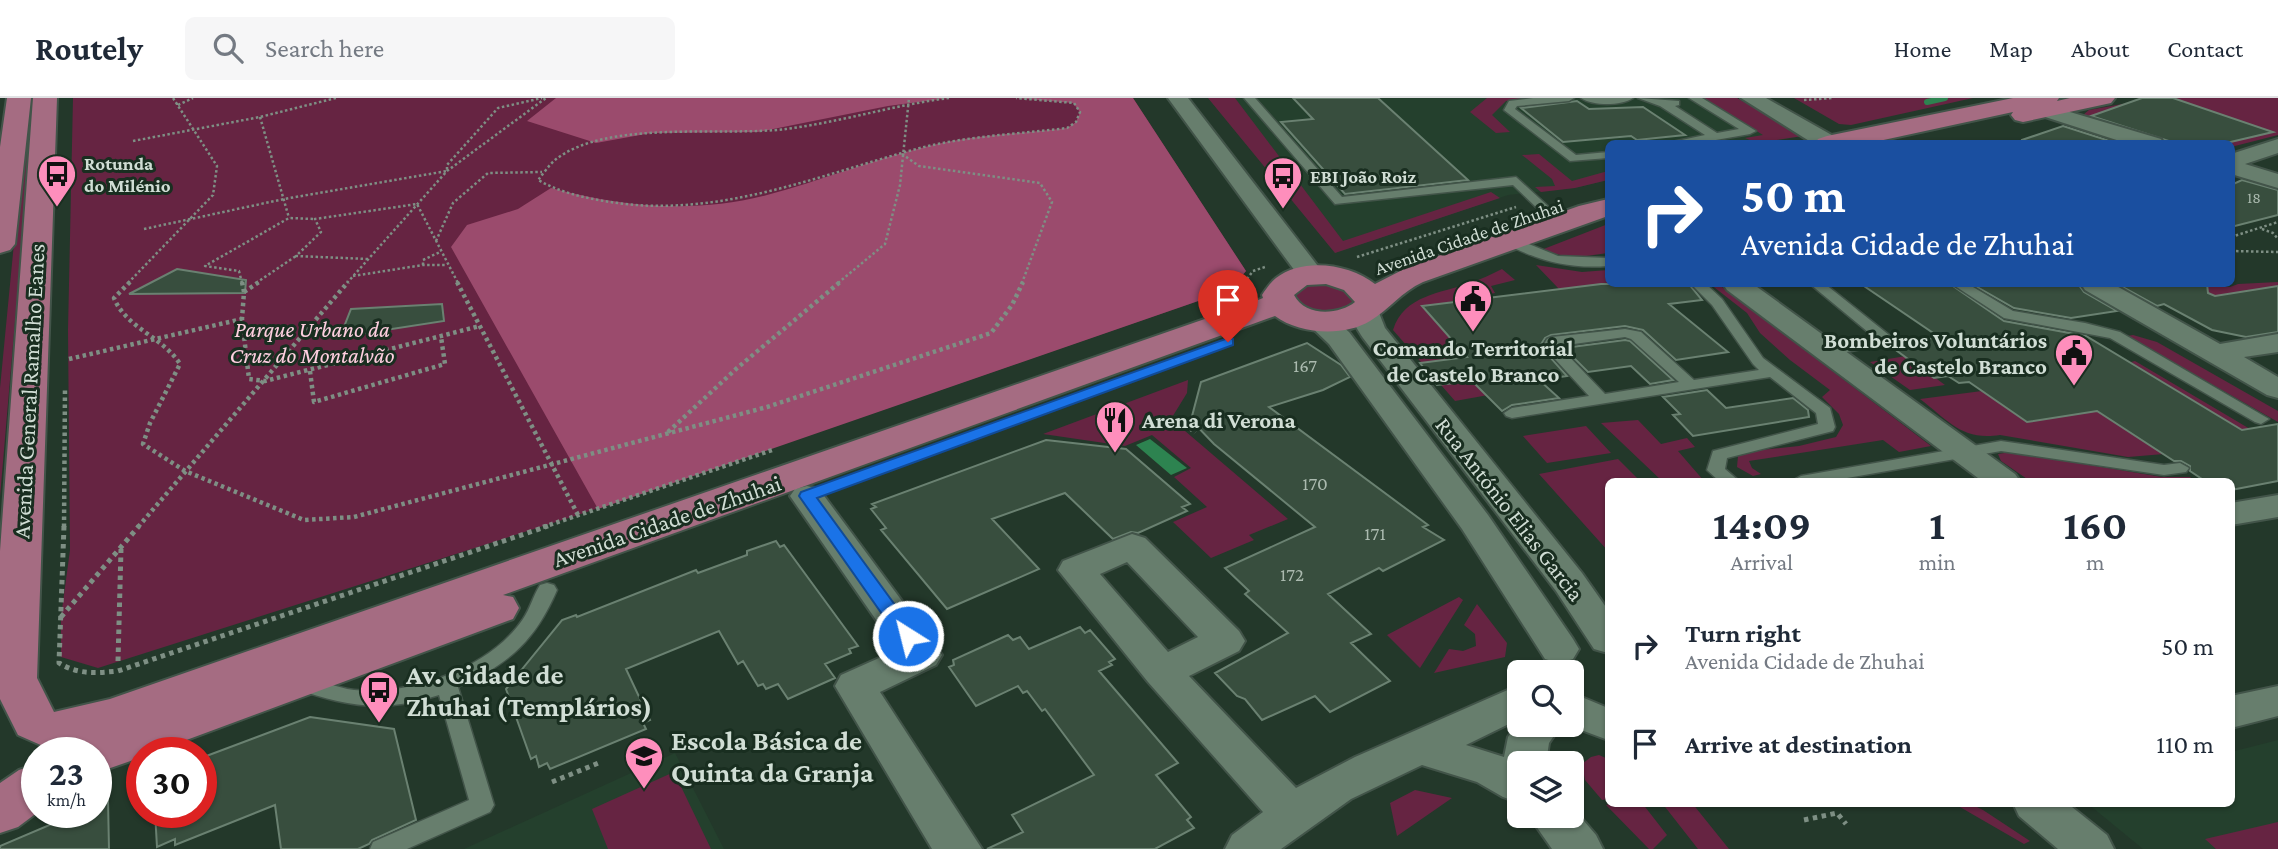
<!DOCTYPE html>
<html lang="en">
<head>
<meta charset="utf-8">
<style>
	:root { --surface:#fff; --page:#f6f6f7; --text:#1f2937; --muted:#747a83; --line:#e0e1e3 }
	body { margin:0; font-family:"Crimson Pro",serif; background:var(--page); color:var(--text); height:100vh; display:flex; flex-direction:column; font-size:26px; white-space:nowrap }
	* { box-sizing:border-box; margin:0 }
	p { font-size:23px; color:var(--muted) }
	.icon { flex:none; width:38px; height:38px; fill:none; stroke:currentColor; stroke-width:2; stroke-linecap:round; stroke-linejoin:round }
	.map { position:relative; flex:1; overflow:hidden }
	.drawer { position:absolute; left:1605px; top:380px; width:630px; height:329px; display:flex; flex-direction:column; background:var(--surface); border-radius:10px; box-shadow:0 2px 5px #0004 }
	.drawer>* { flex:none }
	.top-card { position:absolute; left:1605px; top:42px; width:630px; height:147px; border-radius:10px; box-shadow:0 2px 5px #0004; background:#1a4fa0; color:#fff; overflow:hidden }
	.fabs { position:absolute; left:1507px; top:562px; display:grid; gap:14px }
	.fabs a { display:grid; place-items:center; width:77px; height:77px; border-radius:10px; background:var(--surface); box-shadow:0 2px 5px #0004; font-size:35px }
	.speed { position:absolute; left:21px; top:639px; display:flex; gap:14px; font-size:35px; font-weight:700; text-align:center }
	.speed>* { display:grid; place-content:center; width:91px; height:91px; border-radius:50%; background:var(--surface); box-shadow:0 2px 5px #0004; line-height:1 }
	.speed small { font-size:18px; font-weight:400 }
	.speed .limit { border:10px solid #d22; background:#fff; color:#111 }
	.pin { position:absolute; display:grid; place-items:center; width:60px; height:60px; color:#fff; margin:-72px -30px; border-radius:50% 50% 50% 0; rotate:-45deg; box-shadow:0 0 7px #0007 }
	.pin .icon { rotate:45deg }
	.me { position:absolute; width:77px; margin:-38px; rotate:324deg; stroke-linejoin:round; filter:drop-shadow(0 0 5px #0008) }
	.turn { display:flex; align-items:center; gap:24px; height:147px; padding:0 21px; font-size:32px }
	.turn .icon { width:91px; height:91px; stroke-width:2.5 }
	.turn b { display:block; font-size:49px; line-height:60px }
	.eta { display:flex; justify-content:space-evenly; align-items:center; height:119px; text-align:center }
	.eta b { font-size:42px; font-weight:700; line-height:49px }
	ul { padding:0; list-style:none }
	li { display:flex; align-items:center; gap:21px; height:98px; padding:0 21px }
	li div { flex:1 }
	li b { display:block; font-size:26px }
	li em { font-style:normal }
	header { display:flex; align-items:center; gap:42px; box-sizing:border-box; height:98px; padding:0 35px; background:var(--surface); border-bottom:2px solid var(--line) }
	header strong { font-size:33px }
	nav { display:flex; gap:38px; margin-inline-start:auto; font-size:24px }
	.search { width:490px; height:63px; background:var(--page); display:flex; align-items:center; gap:18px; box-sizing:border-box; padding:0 24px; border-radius:10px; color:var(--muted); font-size:26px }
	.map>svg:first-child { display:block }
	.built { fill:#24402d }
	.green { fill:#662442 }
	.forest { fill:#9b4b6d }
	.water { fill:#2d8350 }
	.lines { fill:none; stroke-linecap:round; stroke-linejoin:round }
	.stream { stroke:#2d8350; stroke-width:6 }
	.building { fill:#384e3e; stroke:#6a8171; stroke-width:2 }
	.lane-casing { stroke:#425449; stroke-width:3 }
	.street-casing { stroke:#425449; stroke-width:4 }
	.primary-casing { stroke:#425449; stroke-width:4 }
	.path-far2 { stroke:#7e8f84; stroke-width:2.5; stroke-dasharray:2.5 2.5; stroke-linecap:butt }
	.path-far1 { stroke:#7e8f84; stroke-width:4.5; stroke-dasharray:3.5 3.5; stroke-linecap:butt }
	.path { stroke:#7e8f84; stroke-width:5; stroke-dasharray:4.5 4.5; stroke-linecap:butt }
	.lane { fill:#677e6d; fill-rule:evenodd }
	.street { fill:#677e6d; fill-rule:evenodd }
	.primary { fill:#a56c82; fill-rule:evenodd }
	.route { fill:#1a73e8; stroke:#114b97; stroke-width:2 }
	.labels { text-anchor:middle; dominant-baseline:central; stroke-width:6; stroke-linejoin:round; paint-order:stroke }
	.far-number-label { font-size:16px; fill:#abbaaf }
	.far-poi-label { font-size:19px; font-weight:bold; fill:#d1ded5; stroke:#192e20; text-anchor:start }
	.far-street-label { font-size:19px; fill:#d1ded5; stroke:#192e20 }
	.number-label { font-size:19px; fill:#abbaaf }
	.park-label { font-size:23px; font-style:italic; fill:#ffcfe0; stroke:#192e20 }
	.poi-label { font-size:23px; font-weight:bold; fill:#d1ded5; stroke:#192e20; text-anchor:end }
	.street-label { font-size:23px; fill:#d1ded5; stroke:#192e20 }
	.near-poi-label { font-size:28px; font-weight:bold; fill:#d1ded5; stroke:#192e20; text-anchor:start }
</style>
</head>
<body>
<header>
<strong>Routely</strong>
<div class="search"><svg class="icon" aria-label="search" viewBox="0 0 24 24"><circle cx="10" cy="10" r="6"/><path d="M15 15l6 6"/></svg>Search here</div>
<nav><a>Home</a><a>Map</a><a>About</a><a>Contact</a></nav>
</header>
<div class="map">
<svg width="2278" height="751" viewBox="0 0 2278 751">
	<rect width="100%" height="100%" fill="#23382a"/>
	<!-- built -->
	<path class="built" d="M1208,0h529l66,38 -46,8h-149v36l-33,8 -67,7 -173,58z
		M2278,642v109h-135l-56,-46h144v-51z
		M675,655l49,96h-260z"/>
	<!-- green -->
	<path class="green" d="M28,0h6l-34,399v-109z
		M73,0h1060l113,173 -16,19 -652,225 -480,153 -37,-11v-40l9,-67 -2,-220z
		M1208,0h27l108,143 148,-49 9,6 -165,55z
		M1487,0h53l-34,3 -14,14 18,17 -14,1 -26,-21z
		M1703,0h34l66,38 -46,7 -12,-5 18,-3z
		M1794,0h179l-122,27 -12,-1z
		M2156,0h122v37l-47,12v-3l-61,-1 -87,-28 6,-5z
		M1539,56l33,27 36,-10v9l-33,8 -34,4 -6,-5 20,-1 -3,-7 -30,-24z
		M1608,126v29l-36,5 -31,-8z
		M1536,167l46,7 26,-2v13l-49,6z
		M1502,171l13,11 -24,6 4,7 -72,14 72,82 -1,5 -39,7 -62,-71c11,-35 48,-37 78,-47 10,-4 21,-9 31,-14z
		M2278,184v4l-64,10 -23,-12 39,3 8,-3z
		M1312,185l30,2 15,19c-7,3 -16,8 -23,9 -14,2 -36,-4 -39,-19l8,-8z
		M1710,186h8l213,162 -32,6 -16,-12 -134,21 3,7 9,6 -8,2 -16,-9 1,-11 12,-5 49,-5 37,-9 7,-12 -4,-11 -17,-17 8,-7 -40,-30 -30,-27 -13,-20z
		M2133,237l24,7 121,69v11l-151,-86z
		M1906,258l39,29 -35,5 -40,-28z
		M2135,263l115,68 -8,1 -111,-68z
		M1188,282l-1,13 -16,26 117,100 -39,16 5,5 -43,18 -38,-36 34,-15 -33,-30 17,-9 -39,-33 -27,11 -82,-12z
		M1982,293l45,31 31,-5 35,-12 71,49 -36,3 -128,-22c-38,6 -51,-14 -80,-36z
		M1638,322l23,24 26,-6 8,9 -17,4 26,30h-42l-61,-58z
		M1586,328l25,27 -64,10 -24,-27z
		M2011,354l151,25h28l5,4h-165l-29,-20 -3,-7z
		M1618,361l22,22h-32v70l-69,-77z
		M1459,499l4,3 -43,68 -33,-33z
		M1477,506l30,39 -2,14 -71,16 15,-24 14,2 13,-5 -1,-12 -11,-9z
		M1599,657l9,4v40l-6,1 -17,-20 -3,-16 9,-7z
		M674,674l37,77h-103l-16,-40z
		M1415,692l37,8 -55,38 -7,-33z
		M1615,705h27l25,32 -14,14h-4l-43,-44z
		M1662,705h30l37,46h-31z
		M1953,705h16l14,7 47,31 -6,3z
		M2278,724v27h-62l-11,-10z"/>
	<!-- forest -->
	<path class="forest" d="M556,0h393l-61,8 -130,26 -107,1 -55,10 -69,-22z
		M1016,0h117l113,173 -16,19 -632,219 -147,-262 16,-22 51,-16 33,-21c71,19 144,26 216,7 53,-14 104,-35 158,-48 46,-12 95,-13 142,-19l9,-6 4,-10 -7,-9z"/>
	<!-- water -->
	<path class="water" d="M1150,341l37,29 -16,7 -35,-30z"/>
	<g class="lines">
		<!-- stream -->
		<path class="stream" d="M1927,4l18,-4"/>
	</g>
	<!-- building -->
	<path class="building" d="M1293,0h85l90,82 -123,14 -64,-72 32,-3z
		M2142,0h31l100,34 -51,12h-44l-87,-28z
		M1577,3l12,8 54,-2 42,28 -48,5 -6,-4 -68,6 -42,-34z
		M2063,28l56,18h-96l-1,-4z
		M2242,82l36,10v25l-47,12v-42z
		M177,171l69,11 -1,13 -116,1z
		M1601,186h88l13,16 -33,4 59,48 -52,8 -33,-30 -18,-4 -74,9 -6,3 -5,8 27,30 -28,4 20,18 -47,7 -10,6 -30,-30 -35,4 -17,-22 47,-6 -45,-51z
		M1861,186h89l54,37 82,15 156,94 36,-6v57l-47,9v-9h-26l-15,-10v-5l-9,-5h-7l-77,-50 -70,11 -58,-40 -10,1 -11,-7 -14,2 -45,-33 50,-8z
		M1972,186h106l6,8 33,19 -46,7 -57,-10z
		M2117,186h90l1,9 7,3 63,-10v46l-32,5 -34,-7 -48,-26 -7,2z
		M442,206l2,17 -104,16 11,-28z
		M1625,242l5,1 43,39 -23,4 -19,-18 -43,6 -24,-24z
		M1307,245l34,22 9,12 -27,13 -54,17 159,118 -5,2 21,13 -61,31 -4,-3 -51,26 43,40 -20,9 39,38 -60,31 -15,-16 -53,24 -17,-21 -8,-3 -22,-23 73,-40 -43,-39 4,-3 -24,-23 90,-41 -101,-83 -23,-24 10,-38z
		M1707,292l19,18 67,-10 15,12 1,7 -116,19 -20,-21 7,-1 -17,-17z
		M1046,342l80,9 64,55 -8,3 5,4 -49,22 -7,-1 -18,7 -48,-46 -73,26 47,50 -92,40 -66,-79 5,-2 -15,-19 5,-2 -4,-3z
		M776,443l4,6 4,-2 74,101 -9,3 2,4 -26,11 10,14 -47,21 -10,-15 -12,5 -3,-5 -5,2 -15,-25 -5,3 -19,-33 -93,38 24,51 -7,3 3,6 -96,40 -3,-6 -8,4 -3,-11 -5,3 -25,-70 56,-69 14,-5 1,2 119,-47 2,3 49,-18v-4z
		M1080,529l5,6 5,-3 25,29 -6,3 3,3 -13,6 79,92 -22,12 35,42 -4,3 7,8 -39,21h-168l36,-17 -11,-17 82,-40 -49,-66 -3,2 -15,-20 -4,2 -5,-7 -42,20 -27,-39 5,-2 -1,-5 55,-25 5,5 7,-3 9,12z
		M310,619l84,12 22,91 -44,20 -3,4 -11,5h-77l-6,-44 -100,40v-6l-18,8 -2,-35h46v-54z
		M108,702l1,49h-109v-3l80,-34h16v-7z"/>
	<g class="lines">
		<!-- lane casing -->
		<g class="lane-casing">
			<path id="lane" d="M1244,0h11l87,99 174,-20 35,32 -6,4 -4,-1 -28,-27 -178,19z
				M1533,0h41l-5,3 -52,5 -2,3 61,46 32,-3v6l-38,3 -66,-51 5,-9z
				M1581,0h52c-12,8 -40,8 -52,0z
				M1638,0l41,3v4l-4,1 42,27 22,-4 -50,-31h13l54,33 -6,3 -57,10h-30l42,-9 -45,-29z
				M1509,138l49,20 50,2v8c-39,3 -69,-5 -104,-23l-2,-3z
				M1691,186h15l16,15 41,59 67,50 5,19 -2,4 -106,27 -2,11 14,12h-20l-12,-11 6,-19 105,-27 -2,-11 -46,-36 -258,41 -6,-2 -2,-3 8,-5 77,-12 -46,-50 4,-7 5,-2 73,-8 16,3 53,48 65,-10 -6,-6 -41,-59zM1625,239l6,2 48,43 -74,12 -46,-48z
				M1810,186h15l69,55 -8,5 -59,12 -5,-2 -3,-3 3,-3 52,-11z
				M1952,186h16l45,27 72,12 35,9 149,87 -8,5 -6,-2 -145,-84 -106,-20z
				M2001,343l163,24 16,-2 9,5 -3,4 -22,3 -163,-24 -171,30h-38l9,-5z
				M547,485l7,2 3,5c-22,51 -48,74 -99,97l36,118 -4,7 -83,37h-37l3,-7 96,-42 -30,-105c-55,18 -92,12 -145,-7l-3,-6 3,-6 8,-2c17,5 34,14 52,16 56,6 136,-22 169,-71 7,-10 10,-23 17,-34z"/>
		</g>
		<!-- street casing -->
		<g class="street-casing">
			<path id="street" d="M1168,0h20l133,172 4,6 -4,6 -9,2 -9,-2z
				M1741,0h25l71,40 3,5 -26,1z
				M2043,6l118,35 3,5h-35l-93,-30 -3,-4 3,-4z
				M2278,41v14l-33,11 33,10v14l-47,-14v-20z
				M1723,186h30l262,190 5,7h-38l-255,-191z
				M2081,186h32l107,60 58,-10v18l-34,5 34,20v21l-11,-3 -182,-105z
				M1366,205l10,2 9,23 197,245 26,37v43l-14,-4 -38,-58 -193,-253c-7,-11 -15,-21 -7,-33z
				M1319,215l10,2 20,17 139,183 85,124 6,10 -6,10 -14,4 -14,-4 -83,-130 -133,-185 -24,-23 4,-6z
				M807,388l12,3 123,166 -6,10 -56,27 102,157h-50l-97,-163 6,-11 56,-25 -107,-154 5,-7z
				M2278,397v22l-47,8v-22z
				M1132,436l13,4 94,93 6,10 -6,10 -50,25 107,112 59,-31 164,-72v34l-53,26 38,12 4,-20 11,-17v4h43l-13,19 -3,20h-27v40l-16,-6 -26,-15 -55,-17 -71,34 -70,50h-56l7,-14 31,-23 -115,-130 -90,-112 5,-9zM1127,464l71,75 -30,15 -68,-78z
				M2278,588v30l-47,12v-32z
				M1572,595l36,15v32l-43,-16h7z
				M2013,705h54l40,32 7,14h-56l-39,-33z
				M1572,709l24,28 7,14h-51l-23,-33h43z"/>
		</g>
		<!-- primary casing -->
		<g class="primary-casing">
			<path id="primary" d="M7,0h24l-16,146 -5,6 -10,3v-106z
				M33,0h24l-20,580 17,34 56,-13 1138,-395 15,-6 -1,-3c4,-6 9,-13 14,-17 27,-21 74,-14 99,6l35,-18 169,-60 29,-7v17l-185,66c-22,10 -33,27 -53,39 -26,16 -71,13 -95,-5l-772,279 10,2 6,11 -6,11 -359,133h-12v5l-46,16v-21h-24l5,-8 -25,6 -34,-15 -18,-36v-148zM1326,186l18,6 11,12c-16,13 -50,15 -61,-7l13,-10z
				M2013,0h46l-2,3 13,-3h45l-4,5 -88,19 -8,-2 -4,-5 2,-3 -148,32h-50l3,-5 9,-3z
				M37,666l1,48 -20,15 -18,6v-50l19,-13z"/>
		</g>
		<!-- path-far2 -->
		<path class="path-far2" d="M949,0c-55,7 -108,24 -163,31 -63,8 -180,-10 -231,31 -6,5 -12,14 -17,20 27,15 56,20 87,24 103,11 197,-30 295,-56 48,-12 98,-14 147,-20l9,-6 4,-10 -6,-9 -58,-5
			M1804,2l29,-2
			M178,7l15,-7
			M260,19l29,101
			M133,43l127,-24 76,-19
			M902,56l17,12 121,17 12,19 -30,81
			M144,131l140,-30 163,-28v-6l51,-57 44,-10
			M2262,131l11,4 5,6
			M2231,139l47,-15
			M436,143l17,-38 35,-30 54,-1
			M2231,153l47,1
			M1357,159l159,-50
			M368,161l-72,-3 25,-24 -6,-13 102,-15 41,79
			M423,167v-5l17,-8
			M353,178l70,-11h24
			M128,185l85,-88 4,-29 -44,-68
			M242,185l-3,-12 -34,-5 84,-48 26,1
			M256,185l40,-27
			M347,185l100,-112 99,-73
			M838,185l47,-39 15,-59 9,-87
			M1244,185l9,-12 12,-4"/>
		<!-- path-far1 -->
		<path class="path-far1" d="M130,184l-16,16c12,30 49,39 66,66l-30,59 -7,21 42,27 119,49 50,-3 413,-110 224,-74 21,-28 11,-23
			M242,184l2,10 -2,27 7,60 16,2 215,-55
			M457,184l121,233
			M1240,192l6,-8
			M244,194l15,-10
			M69,261l173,-40
			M310,273l4,31 131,-38 -4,-27
			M1190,330l5,5
			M668,334l68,-63 104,-87
			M64,429l1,-140
			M138,429l210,-245
			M543,429l232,-78"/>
		<!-- path -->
		<path class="path" d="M64,428l-5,137c19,12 38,10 59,8l430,-145
			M61,519l78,-91
			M118,563l3,-112
			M552,684l49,-20
			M1804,722l33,-7 9,11"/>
		<!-- lane -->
		<use href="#lane" class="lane"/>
		<!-- street -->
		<use href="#street" class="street"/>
		<!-- primary -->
		<use href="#primary" class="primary"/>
	</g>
	<!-- route -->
	<path class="route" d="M1228,240l5,1v6l-416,153 97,133 3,5 -3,5h-13l-102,-145 2,-4z"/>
	<!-- icons -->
	<defs>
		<g id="bus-pin" transform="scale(2.0125)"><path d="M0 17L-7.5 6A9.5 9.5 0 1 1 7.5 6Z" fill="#fe8ebc" stroke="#192e20"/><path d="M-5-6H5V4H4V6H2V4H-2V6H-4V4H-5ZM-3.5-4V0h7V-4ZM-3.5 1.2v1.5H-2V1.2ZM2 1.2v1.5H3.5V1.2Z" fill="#111"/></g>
		<g id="civic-pin" transform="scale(2.0125)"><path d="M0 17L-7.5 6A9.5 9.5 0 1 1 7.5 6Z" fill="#fe8ebc" stroke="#192e20"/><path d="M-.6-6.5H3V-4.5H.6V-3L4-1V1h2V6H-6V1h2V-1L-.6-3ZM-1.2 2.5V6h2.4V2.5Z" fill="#111"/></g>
		<g id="restaurant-pin" transform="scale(2.0125)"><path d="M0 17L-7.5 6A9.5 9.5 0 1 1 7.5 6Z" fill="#fe8ebc" stroke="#192e20"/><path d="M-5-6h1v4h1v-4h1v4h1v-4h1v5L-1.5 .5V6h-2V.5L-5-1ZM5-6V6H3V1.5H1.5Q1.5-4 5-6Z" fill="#111"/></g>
		<g id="school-pin" transform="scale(2.0125)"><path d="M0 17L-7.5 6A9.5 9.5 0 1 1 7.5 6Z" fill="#fe8ebc" stroke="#192e20"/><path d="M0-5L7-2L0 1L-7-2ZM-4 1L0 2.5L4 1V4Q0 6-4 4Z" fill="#111"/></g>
	</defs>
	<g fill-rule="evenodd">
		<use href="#bus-pin" x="57" y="76"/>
		<use href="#bus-pin" x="1283" y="78"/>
		<use href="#civic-pin" x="1473" y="201"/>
		<use href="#civic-pin" x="2074" y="255"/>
		<use href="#restaurant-pin" x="1115" y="322"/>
		<use href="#bus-pin" x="379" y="592"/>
		<use href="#school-pin" x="644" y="658"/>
	</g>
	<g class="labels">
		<!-- far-number labels -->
		<g class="far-number-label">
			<text x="2254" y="99">18</text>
		</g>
		<!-- far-poi labels -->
		<g class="far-poi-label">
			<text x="84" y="65">Rotunda<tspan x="84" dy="22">do Milénio</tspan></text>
			<text x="1310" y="78">EBI João Roiz</text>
		</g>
		<!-- far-street labels -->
		<g class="far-street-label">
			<text transform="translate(1469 139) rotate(-19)">Avenida Cidade de Zhuhai</text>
		</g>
		<!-- number labels -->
		<g class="number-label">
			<text x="1305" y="267">167</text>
			<text x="1315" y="385">170</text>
			<text x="1375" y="435">171</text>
			<text x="1292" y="476">172</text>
		</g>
		<!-- park labels -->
		<g class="park-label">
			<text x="312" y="231">Parque Urbano da<tspan x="312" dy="26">Cruz do Montalvão</tspan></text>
		</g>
		<!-- poi labels -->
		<g class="poi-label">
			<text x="2047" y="242">Bombeiros Voluntários<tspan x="2047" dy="26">de Castelo Branco</tspan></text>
			<text x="1473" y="250" text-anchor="middle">Comando Territorial<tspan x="1473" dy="26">de Castelo Branco</tspan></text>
			<text x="1142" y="322" text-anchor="start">Arena di Verona</text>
		</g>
		<!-- street labels -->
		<g class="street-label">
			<text transform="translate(29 293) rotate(-87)">Avenida General Ramalho Eanes</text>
			<text transform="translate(1510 411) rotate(52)">Rua António Elias Garcia</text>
			<text transform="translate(667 423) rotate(-19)">Avenida Cidade de Zhuhai</text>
		</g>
		<!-- near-poi labels -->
		<g class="near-poi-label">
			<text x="406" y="576">Av. Cidade de<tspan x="406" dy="32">Zhuhai (Templários)</tspan></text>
			<text x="671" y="642">Escola Básica de<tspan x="671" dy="32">Quinta da Granja</tspan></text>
		</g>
	</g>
</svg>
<div class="fabs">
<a><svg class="icon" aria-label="search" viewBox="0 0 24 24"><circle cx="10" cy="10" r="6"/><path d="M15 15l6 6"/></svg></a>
<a><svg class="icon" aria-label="layers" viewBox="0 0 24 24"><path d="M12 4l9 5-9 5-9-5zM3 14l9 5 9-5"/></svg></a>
</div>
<div class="speed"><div>23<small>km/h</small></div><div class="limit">30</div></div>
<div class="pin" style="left:1228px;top:244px;background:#d93025"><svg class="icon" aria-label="arrive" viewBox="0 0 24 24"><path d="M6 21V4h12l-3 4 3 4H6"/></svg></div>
<svg class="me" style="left:908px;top:538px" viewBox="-20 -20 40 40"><circle r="17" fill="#1a73e8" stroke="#fff" stroke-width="3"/><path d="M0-11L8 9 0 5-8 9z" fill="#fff"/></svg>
<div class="top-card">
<div class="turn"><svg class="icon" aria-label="right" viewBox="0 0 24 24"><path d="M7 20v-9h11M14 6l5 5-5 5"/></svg><div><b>50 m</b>Avenida Cidade de Zhuhai</div></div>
</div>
<section class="drawer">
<div class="eta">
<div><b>14:09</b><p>Arrival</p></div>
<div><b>1</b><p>min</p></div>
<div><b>160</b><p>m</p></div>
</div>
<ul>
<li><svg class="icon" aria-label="right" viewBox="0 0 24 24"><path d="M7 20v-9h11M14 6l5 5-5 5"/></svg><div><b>Turn right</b><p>Avenida Cidade de Zhuhai</p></div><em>50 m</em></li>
<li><svg class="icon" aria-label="arrive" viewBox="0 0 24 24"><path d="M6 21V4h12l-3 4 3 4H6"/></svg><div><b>Arrive at destination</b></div><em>110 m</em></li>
</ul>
</section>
</div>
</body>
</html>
